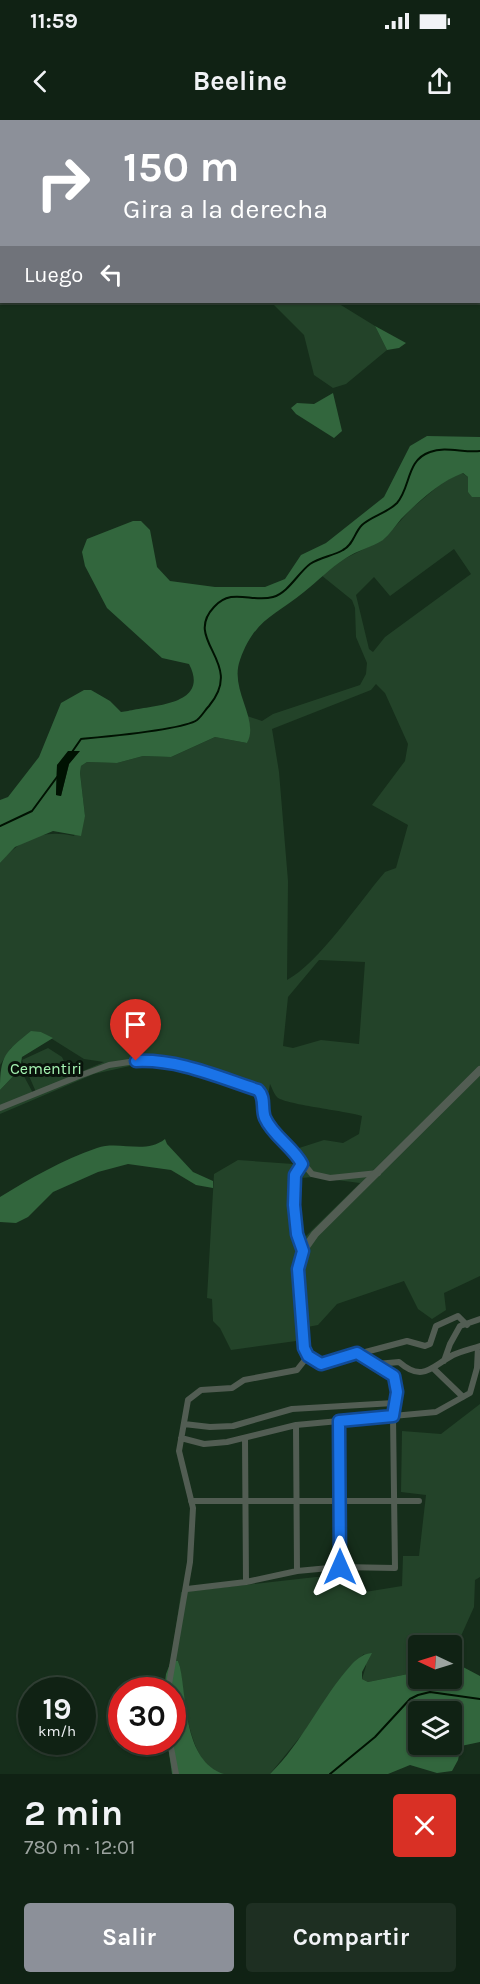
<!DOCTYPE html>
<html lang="es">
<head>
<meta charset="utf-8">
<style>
	:root { --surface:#102214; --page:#1e2f22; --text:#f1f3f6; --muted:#9ca4a0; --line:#303f34; --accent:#8c9099 }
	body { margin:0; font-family:Karla,sans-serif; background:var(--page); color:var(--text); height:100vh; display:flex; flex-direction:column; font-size:22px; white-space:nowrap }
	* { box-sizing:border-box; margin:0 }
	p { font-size:20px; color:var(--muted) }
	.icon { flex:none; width:33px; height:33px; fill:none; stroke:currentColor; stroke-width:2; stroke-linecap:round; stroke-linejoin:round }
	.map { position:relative; height:1654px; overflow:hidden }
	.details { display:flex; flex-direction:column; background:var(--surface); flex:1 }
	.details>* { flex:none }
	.hud { position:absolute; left:0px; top:0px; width:480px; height:183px; box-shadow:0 2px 4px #0004,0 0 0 2px var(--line); background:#8c9099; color:#fff; overflow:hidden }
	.needle { width:39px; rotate:274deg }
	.fabs { position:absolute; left:408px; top:1515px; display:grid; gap:12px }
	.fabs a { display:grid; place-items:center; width:54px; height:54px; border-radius:6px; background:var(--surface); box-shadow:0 2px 4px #0004,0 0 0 2px var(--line); font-size:30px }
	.speed { position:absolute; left:18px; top:1557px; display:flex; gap:12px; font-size:30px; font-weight:700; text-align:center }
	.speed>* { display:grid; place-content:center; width:78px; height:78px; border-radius:50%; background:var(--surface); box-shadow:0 2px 4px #0004,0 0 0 2px var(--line); line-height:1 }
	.speed small { font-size:15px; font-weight:400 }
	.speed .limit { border:9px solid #d22; background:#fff; color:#111 }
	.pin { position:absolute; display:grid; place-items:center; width:51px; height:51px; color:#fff; margin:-62px -26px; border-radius:50% 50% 50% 0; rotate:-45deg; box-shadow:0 0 6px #0007 }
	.pin .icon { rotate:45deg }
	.me { position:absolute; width:66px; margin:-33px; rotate:0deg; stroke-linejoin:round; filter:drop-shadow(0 0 4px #0008) }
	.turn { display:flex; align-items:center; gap:21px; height:126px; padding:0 24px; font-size:27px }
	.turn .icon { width:78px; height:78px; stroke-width:2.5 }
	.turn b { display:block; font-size:42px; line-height:51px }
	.then { display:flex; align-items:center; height:57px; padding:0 24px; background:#0003; gap:12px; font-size:22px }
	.round { display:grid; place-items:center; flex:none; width:63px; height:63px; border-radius:6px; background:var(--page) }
	.summary { display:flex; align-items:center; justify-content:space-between; height:102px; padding:0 24px }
	h1 { font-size:36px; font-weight:700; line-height:45px }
	.cta { display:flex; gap:12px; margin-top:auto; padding:12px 24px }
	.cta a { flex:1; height:69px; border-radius:6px; background:var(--accent); color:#fff; font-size:24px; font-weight:700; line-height:69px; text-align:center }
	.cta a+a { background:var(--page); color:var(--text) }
	.status { display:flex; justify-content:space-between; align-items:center; height:42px; padding:0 30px; background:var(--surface); direction:ltr }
	.status svg { height:16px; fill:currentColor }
	header { display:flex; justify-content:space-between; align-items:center; height:78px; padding:0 24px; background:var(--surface); font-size:27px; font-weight:700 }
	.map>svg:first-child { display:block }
	.green { fill:#234329; fill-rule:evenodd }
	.forest { fill:#32663d; fill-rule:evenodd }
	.water { fill:#001202 }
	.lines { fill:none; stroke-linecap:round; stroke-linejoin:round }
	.stream { stroke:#001202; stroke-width:2 }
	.minor { stroke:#525d53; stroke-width:6 }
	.tertiary { stroke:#525d53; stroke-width:8 }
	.route-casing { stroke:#114b97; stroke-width:15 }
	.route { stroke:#1a73e8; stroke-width:10 }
	.labels { text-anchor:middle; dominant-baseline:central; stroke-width:6; stroke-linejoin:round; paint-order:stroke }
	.park-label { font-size:16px; fill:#a6f4b3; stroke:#09130b }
</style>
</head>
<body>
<div class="status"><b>11:59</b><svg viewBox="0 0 49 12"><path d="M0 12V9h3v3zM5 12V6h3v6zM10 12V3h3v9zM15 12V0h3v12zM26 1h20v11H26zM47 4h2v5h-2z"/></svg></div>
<header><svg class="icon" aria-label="back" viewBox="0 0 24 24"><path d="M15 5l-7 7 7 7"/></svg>Beeline<svg class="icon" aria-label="share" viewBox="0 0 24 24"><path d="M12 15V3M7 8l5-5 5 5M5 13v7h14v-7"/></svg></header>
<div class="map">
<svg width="480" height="1654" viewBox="0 0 480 1654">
	<rect width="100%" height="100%" fill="#162e1b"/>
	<!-- green -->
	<path class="green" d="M276,182h60l39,24 12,24 -41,34 -13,4 -19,-13 -10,-40 -32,-32z
		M462,353l6,4v15l12,5v779l-36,17 2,17 -14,9 -14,-10 -14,-28 -67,23 -19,21 -21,4 -1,12 -65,9 -11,-22 -7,-7 -1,-22 -5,-1 7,-124 24,-14 55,4c-4,-14 -20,-22 -27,-35 -6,-11 -3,-23 -11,-33l-73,-26 -29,-4h-23l-36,8 -94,40v-24l20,-21 13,24 3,-1 -14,-32 26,-12 14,9 9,19 33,-14 -20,-3 -43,-27 -30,16 -11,17v-202c20,-25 44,-34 74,-27l11,-20 -5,-43 1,-7 6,-4 30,1 26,-7 28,1 44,-20 32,6 3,-13 -3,-14 15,5 11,-7 87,-29 6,-11 1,-11 -11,-26 -1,-29 -3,-8 -31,-25 25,-17 38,-19 27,-30 32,-27zM454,429l17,25 -86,63 -12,15 -4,-3 -13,-54 18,-18 16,19zM376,564l9,9 23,51 -3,17 -33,44 36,20 -12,43 -11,4c-26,30 -66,91 -98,108l1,-99 -9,-109 -7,-43 99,-39zM319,840l46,2 -6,82 -38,-4 -28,8 -10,-2 5,-49zM270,964c2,4 4,10 7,13 5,7 70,14 85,19l-3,18 -16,9 -19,-3 -28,9c-21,-26 -33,-30 -26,-65zM313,1057l47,6 -55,54c-5,-19 -8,-39 -4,-59z
		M480,1284v173l-5,3 -1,27 -13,29 -5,32 -4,1v-23h-34v26l-50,10 -6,-3 4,-13 -2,-12 -17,16 -38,56 -39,48c-15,0 -32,0 -47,0 -35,-7 -39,-79 -43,-107l-2,-6h-7l10,-69 135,-15 42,-1 7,16 37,-6 1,-30h16l7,-61 -25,-3 1,-61 39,3z"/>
	<!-- forest -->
	<path class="forest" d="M375,206l31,17 -7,5 -12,2z
		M333,273l9,38 -8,7 -38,-24 -5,-6 6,-5 17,1z
		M427,316l53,1v60h-8l-4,-5v-15l-5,-4c-24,9 -44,28 -62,46 -6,7 -11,15 -18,21 -11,7 -25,10 -37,18 -16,10 -28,23 -42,34 -30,24 -50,28 -64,68 -11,30 20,59 7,83l-32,-6 -44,20 -28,-1 -26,7 -30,-1 -6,4 -1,7 5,43 -4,20 -28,-5 -38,16 -15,16v-63l8,-3 31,-40 22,-54 23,-13h7l19,11 11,11 7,-1c23,-6 83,-5 61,-47l-27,-6 -55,-50 -22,-42 -3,-14 5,-13 46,-18h8l9,9 7,37 13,14 45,6h50l20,-8 16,-24 25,-12 58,-46 26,-51zM79,631l-10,13 -8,32 -5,-1 1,-30z
		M31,911l10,1 12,6 -31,19 -2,12 -20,21c0,-35 5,-38 31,-59z
		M165,1019l2,5 26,28 20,9v7l-17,-3 -25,-15 -43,-6 -30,8 -45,20 -25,25 -12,6 -16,-1v-25c31,-19 62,-37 97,-49 22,-8 48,7 68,-9z
		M372,1533l-10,19v7l6,3 50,-10v6h34v-9l11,-2 17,9v66l-19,4 -3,14 -6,11 -15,2 -27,-8 -22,9h-118c33,-32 51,-76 82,-110 6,-6 11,-10 20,-11zM418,1592h34v32h-34z
		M171,1541h7l2,6c7,33 4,94 44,107h-52l-4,-28 4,-4v-52h-8l2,-16z"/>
	<!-- water -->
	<path class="water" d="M68,631h12l-11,13 -8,32 -5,-1 1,-30z"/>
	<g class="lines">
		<!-- stream -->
		<path class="stream" d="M72,632l9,-13c21,-2 102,-9 116,-19 5,-4 8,-10 12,-14 37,-44 -27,-65 5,-99 18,-20 37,-4 59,-10 15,-4 25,-24 37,-33 10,-7 23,-8 33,-14 11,-6 11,-17 19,-25 10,-9 25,-12 35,-22 14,-16 9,-43 33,-51 15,-6 34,1 50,-1
			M0,706l32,-15 25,-34
			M330,1654l45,-37 35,-38 8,-4 12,-3 50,7"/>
		<!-- minor -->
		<path class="minor" d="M0,988l79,-32 30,-11 27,-4 41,3 81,26 4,3 3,24 47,57 18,4 48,-5
			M302,1044c-16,24 -8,61 1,87
			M358,1234l49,-13 18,5 5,-2 6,-18 22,-10 9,9
			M444,1241l6,-17 10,-18 20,-7
			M377,1244l22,-2c24,21 33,4 54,-7 8,-4 18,-6 27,-9
			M434,1249l29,28
			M339,1301l1,146
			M184,1304l26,3 23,-1 59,-17 102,-6
			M296,1305l1,146
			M181,1318l23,6 23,-2 69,-17 140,-13 34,-19 7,-25 1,-21
			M245,1319l1,143
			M191,1381h228
			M187,1469l59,-7 51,-11 43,-4 55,1 -2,-152 4,-24 -3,-16 -37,-22 -36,10
			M168,1570l22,-128 3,-54 -14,-57 9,-51 13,-10 31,-2 12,-8 53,-10 11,-14
			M170,1622l6,32"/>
		<!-- tertiary -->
		<path class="tertiary" d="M321,1244l-13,-8 -4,-8 -5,-79 4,-18 12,-17 165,-164"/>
	</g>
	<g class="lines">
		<!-- route casing -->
		<g class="route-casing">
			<path id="route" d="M136,941c43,-2 82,16 122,29 8,8 3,18 7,28 8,18 28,29 37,46l-7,11 -1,30 3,29 6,17 -5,18 6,79 4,8 13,8 36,-11 37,23 3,16 -4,24 -54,5 1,146"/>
		</g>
		<!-- route -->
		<use href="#route" class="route"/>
	</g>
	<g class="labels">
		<!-- park labels -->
		<g class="park-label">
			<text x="46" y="948">Cementiri</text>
		</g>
	</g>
</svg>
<div class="fabs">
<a><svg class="needle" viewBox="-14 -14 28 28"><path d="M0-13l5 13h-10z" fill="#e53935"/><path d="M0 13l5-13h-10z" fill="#9ca4a0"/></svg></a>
<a><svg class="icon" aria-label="layers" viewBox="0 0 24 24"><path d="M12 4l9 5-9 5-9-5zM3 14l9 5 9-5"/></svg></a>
</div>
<div class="speed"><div>19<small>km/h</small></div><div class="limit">30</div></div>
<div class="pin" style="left:136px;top:941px;background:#d93025"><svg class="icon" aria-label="arrive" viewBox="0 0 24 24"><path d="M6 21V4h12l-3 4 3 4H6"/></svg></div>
<svg class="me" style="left:340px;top:1447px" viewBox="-20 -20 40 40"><path d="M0-17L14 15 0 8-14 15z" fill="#1a73e8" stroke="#fff" stroke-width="4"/></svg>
<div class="hud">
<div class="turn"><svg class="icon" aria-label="right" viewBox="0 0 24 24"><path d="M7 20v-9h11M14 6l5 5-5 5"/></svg><div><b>150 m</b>Gira a la derecha</div></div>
<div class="then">Luego<svg class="icon" aria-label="left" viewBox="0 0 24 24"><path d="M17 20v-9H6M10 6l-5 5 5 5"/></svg></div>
</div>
</div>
<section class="details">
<div class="summary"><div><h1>2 min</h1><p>780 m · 12:01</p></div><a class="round" style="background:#d93025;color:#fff"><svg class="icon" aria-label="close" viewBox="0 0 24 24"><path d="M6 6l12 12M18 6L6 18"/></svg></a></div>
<div class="cta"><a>Salir</a><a>Compartir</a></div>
</section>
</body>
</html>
